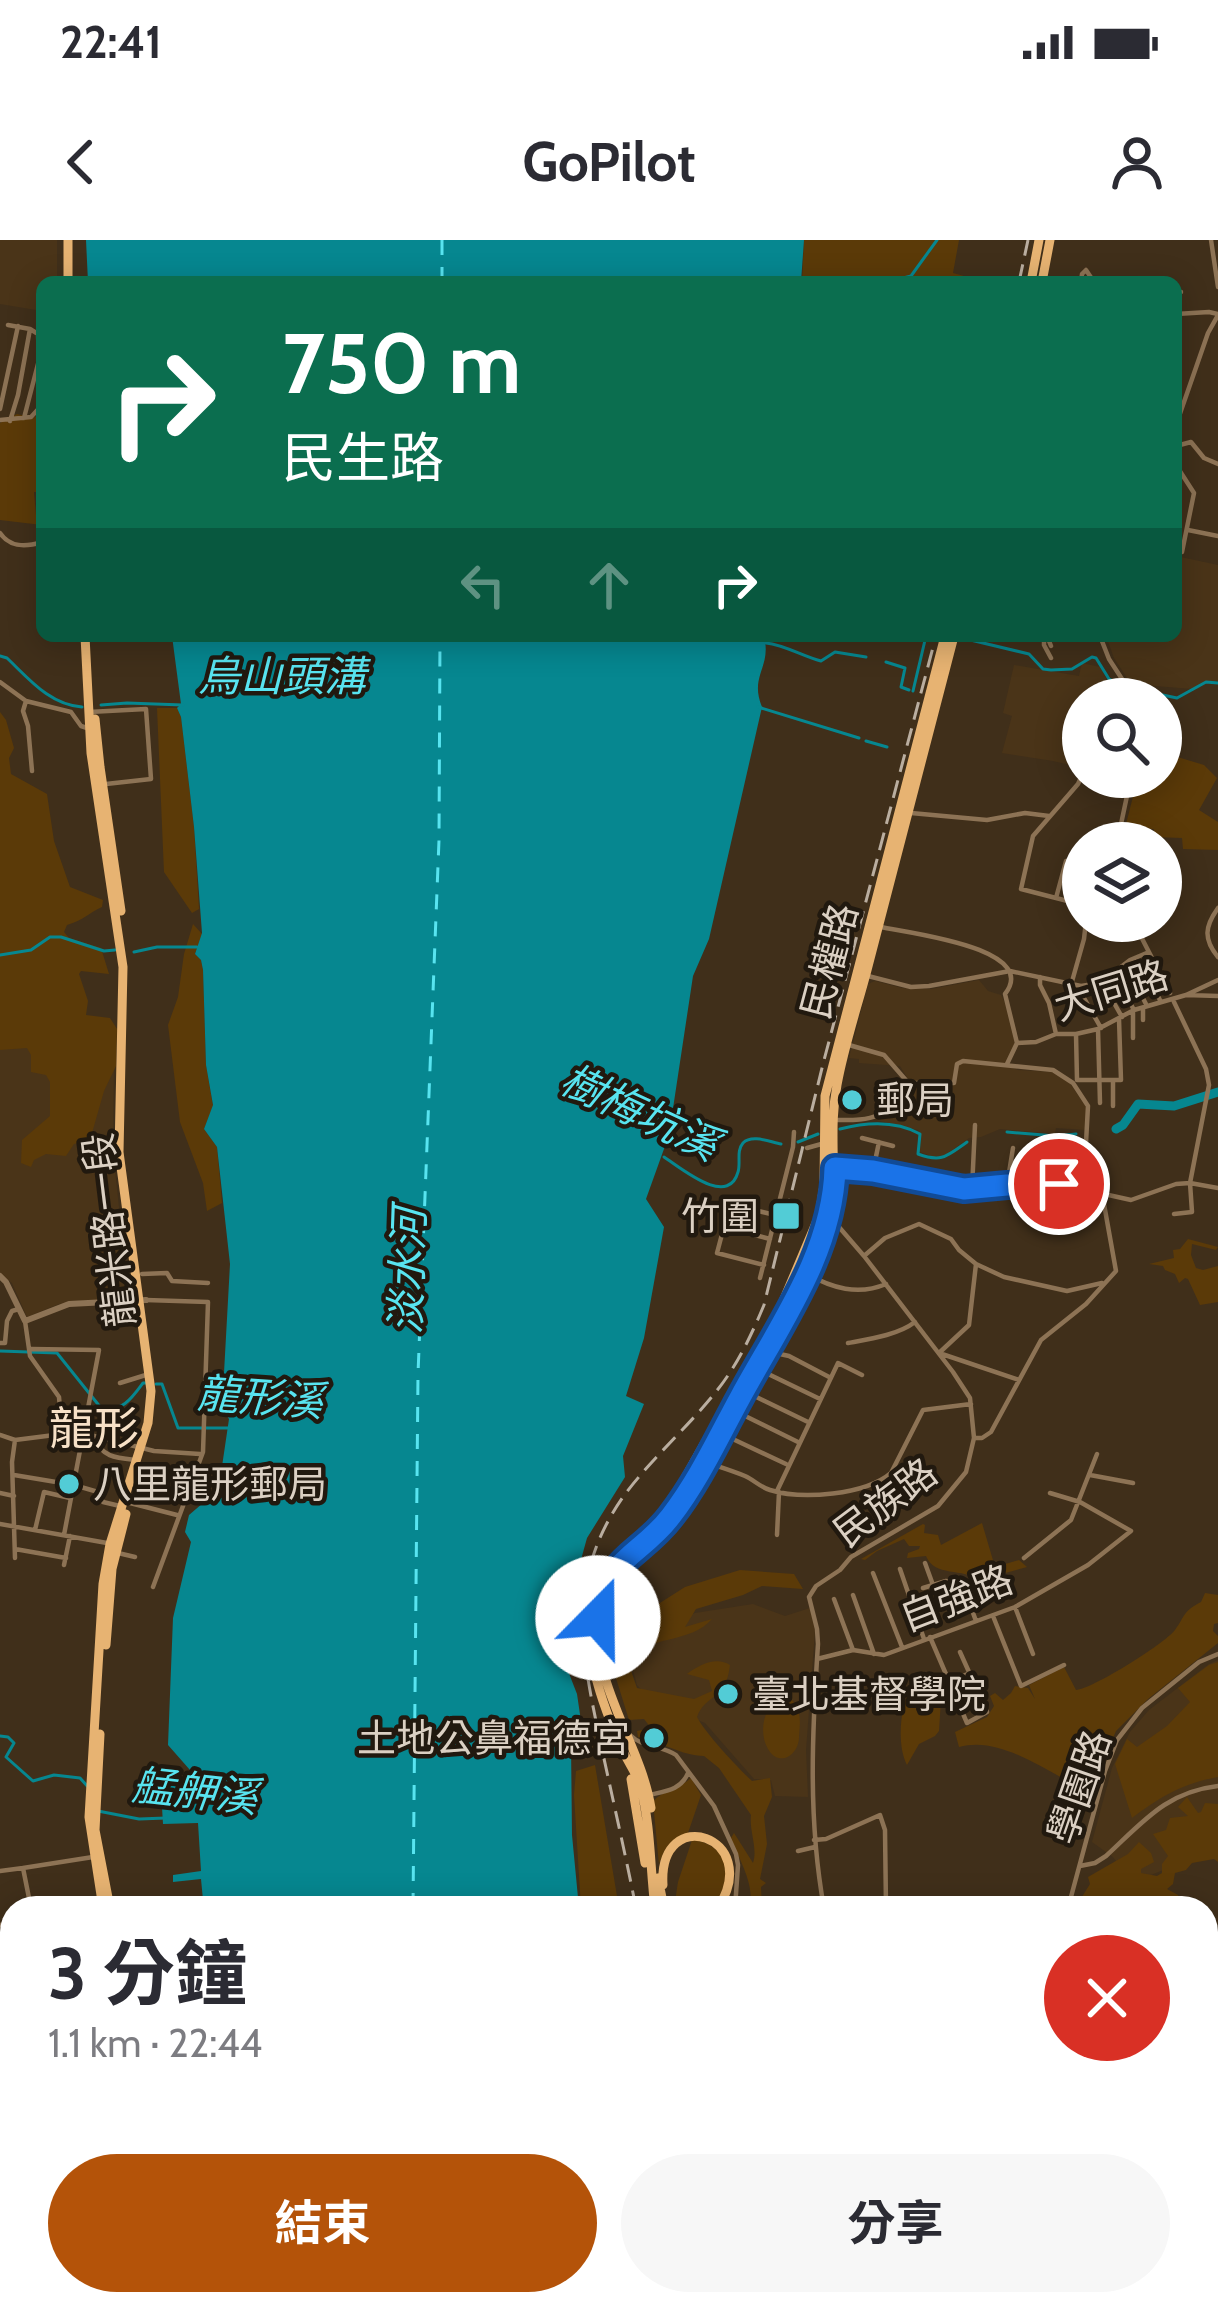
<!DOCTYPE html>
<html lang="zh-TW">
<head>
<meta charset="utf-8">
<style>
	:root { --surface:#fff; --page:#f7f7f7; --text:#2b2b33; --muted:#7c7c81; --accent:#b45309 }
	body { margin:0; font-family:Cabin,"Noto Sans TC",sans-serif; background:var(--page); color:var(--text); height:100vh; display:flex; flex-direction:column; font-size:45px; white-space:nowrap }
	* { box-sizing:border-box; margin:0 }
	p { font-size:39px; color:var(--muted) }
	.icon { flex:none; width:66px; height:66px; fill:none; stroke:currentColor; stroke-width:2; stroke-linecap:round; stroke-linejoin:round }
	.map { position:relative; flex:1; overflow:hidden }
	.panel { position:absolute; left:0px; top:1656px; width:1218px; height:420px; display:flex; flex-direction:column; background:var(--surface); border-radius:36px 36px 0 0; box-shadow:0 6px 30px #0003 }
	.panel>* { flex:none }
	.top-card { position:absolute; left:36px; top:36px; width:1146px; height:366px; border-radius:18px; box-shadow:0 6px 30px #0003; background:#0b6e4f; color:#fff; overflow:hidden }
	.tools { position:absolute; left:1062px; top:438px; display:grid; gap:24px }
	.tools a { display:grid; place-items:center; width:120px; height:120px; border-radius:50%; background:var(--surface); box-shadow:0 6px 30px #0003; font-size:60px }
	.pin { position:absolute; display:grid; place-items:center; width:102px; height:102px; color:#fff; margin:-51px; border:6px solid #fff; border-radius:50%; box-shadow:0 3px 12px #0007 }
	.me { position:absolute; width:132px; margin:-66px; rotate:22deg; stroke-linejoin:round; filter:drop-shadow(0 0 9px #0008) }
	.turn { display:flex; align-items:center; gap:42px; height:252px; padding:0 48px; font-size:54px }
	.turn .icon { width:156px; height:156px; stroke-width:2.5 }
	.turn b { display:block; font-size:84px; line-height:102px }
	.lanes { display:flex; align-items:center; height:114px; padding:0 48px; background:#0003; justify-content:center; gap:60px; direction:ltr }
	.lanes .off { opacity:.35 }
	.round { display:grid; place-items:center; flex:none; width:126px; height:126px; border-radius:63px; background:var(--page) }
	.overview { display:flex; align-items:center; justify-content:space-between; height:204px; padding:0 48px }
	h1 { font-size:72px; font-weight:700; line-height:90px }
	.action { display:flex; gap:24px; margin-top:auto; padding:24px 48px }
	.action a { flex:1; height:138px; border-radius:72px; background:var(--accent); color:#fff; font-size:48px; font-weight:700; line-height:138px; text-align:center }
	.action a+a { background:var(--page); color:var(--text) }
	.status { display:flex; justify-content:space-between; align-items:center; height:84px; padding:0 60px; background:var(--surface); direction:ltr }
	.status svg { height:33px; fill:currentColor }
	header { display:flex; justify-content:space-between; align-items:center; height:156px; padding:0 48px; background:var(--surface); font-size:54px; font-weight:700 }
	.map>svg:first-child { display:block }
	.built { fill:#4a3418 }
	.green { fill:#5b3a08 }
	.water { fill:#068790 }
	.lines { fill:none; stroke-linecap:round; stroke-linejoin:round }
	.stream { stroke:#068790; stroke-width:3 }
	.river { stroke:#068790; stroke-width:9 }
	.ferry { stroke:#58e4f0; stroke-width:3; stroke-dasharray:15 12; stroke-linecap:butt }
	.minor-tunnel { stroke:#574733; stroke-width:4.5; stroke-dasharray:4.5 2; stroke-linecap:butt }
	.minor { stroke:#8d7355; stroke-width:4.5 }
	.tertiary { stroke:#8d7355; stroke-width:6 }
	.secondary { stroke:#c09766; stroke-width:8 }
	.primary { stroke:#e7b372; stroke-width:9 }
	.rail { stroke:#baaea0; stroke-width:3; stroke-dasharray:18 9; stroke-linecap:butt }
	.route-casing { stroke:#114b97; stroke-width:30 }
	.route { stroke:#1a73e8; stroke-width:21 }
	.poi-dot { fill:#52ccd6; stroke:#21190f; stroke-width:4.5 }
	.labels { text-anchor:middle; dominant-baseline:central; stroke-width:9; stroke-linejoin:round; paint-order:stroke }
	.street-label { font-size:39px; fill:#dbd0c3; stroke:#21190f }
	.poi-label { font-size:39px; fill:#dbd0c3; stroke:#21190f; text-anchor:start }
	.water-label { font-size:42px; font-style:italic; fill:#58e4f0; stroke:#21190f }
	.quarter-label { font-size:45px; fill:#f7e1c7; stroke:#21190f }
</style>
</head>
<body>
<div class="status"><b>22:41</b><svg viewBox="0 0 49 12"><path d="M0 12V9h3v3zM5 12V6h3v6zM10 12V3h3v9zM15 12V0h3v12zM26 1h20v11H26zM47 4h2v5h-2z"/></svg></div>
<header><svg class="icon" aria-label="back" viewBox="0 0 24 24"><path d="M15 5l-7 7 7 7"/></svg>GoPilot<svg class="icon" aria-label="person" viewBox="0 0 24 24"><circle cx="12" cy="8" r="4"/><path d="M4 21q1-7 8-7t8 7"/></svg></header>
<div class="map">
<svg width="1218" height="2076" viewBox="0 0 1218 2076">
	<rect width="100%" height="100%" fill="#402f1a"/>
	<!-- built -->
	<path class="built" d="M0,0h57v42h-15v29l-42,-7z
		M1176,316l42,9v116h-12l-14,8 -61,-5 -17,-26 -8,-22h70z
		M1082,423l18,4 7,13 12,6 10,13h-46v72l-4,-4 -26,-6 -51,-8 10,-37 -9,-3 11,-48 65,11z
		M979,740l9,11 13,4 4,8 10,41 -8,22 11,4 35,2 16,10 18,26 -1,22 -30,-2 -1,6 -55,-5 -19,8 -12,1 -26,19h-9l-14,-5 1,-18 -3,-4 -42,-10 17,-13 14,-2 6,-18 -13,-21 -41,-3v-4l-10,-1 19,-74 7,-3 27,7 29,1z
		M0,782l114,41 -1,89 16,147 -70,5 -32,13 -15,-34 -12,-9z
		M753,1364l32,12 25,-8 5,23 -9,119 2,47 -33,-1 -4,-16 -17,-1 -49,-56 -51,-20 -17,-18 -7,-26 27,-28 38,-18z
		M1218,1420v187l-86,36 -19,-26 -21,-15 20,-74 18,-36 19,-22 60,-46z
		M1218,1860v216h-168l7,-12h149v-199z"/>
	<!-- green -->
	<path class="green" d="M804,0h155l-6,33 18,5v4h-169z
		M42,140v112h-8l2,23 6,1v9l-42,-5v-97l17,-9 16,4 5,-3z
		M157,468h20l4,9 13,110 5,82 -7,4 -28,-41z
		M0,472l6,8 8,28 -5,10 2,16 36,20 7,47 16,46 33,13 -1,7c-15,7 -18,13 -35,18l-3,7 5,6 32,10 8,26 -28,-3 -2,3 9,27 -2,14 24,3 7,11 -1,37 -12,25 -14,49 -16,4 -8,12 -20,-2 -12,6 -3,7 -10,-4 1,-23 28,-24v-34l-4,-7 -15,-3v-17l-4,-7 -27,2z
		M1161,512l43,13 13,13 -18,32 19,12v28l-35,-1 -1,-11 -28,-1v-8l-29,-1 13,-51h23z
		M193,684l9,10 -7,20 6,6 2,10 3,95 7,41 -9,23 13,18 5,56 -15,8 -4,-28 -23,-61 -12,-97 10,-28 6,-43z
		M1188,999l30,8 -2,3 -24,-6 -1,11 5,13 7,2 15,-4v36l-18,3 -12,-26 -3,-1 -6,5 -4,-9 -10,-4 -2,-4 -14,-2 25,-6 -1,-8 7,-1z
		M982,1283l13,44 24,-7 8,7 -47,13c-17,-12 -46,-3 -54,-24l-19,2 1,-5 11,-4 1,-3h-11l-5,-7 -27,12 -12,9 -4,-1 62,-35 2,1 -1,8 14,2 3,10z
		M740,1330l54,4 9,15 -41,-3 -19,9 -47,14 -11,18 27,-8c-22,25 -63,16 -85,40l10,29 57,11 18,-8 -3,-11 -22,-6c12,-9 29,-18 43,-9 -4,36 -25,29 -33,52 9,17 40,50 55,64l18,-3 2,19 -8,19 3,28 -7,35 6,4 -5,4 1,21h-13c7,-22 -10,-48 -18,-70l3,-5 19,30c5,-15 -4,-32 -2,-48l-32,-47 -15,-12c-22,0 -44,-15 -66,-19l-1,-6 14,-3 -7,-9 -15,1 -23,-74 2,-10 77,-49z
		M1205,1353l13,2v28l-4,1 -1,7 5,5v7l-70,56 -32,32 -20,47 -10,7h-24l2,-6c-32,-17 -69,-42 -105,-32l-4,-15 32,-15 7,-11 -4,-10 5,-3 8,7 8,-7 4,-7 13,2 7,11 -6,-14 35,-18 12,23c16,-1 87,-45 99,-60 11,-15 7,-18 26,-28z
		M1218,1422v115c-35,6 -58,20 -86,41l-17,-54 12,-25 10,8 30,-21 23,-24 -12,-14 31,-23z
		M935,1441l4,4 2,14 -2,32 -4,5 -16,8 -12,21c-11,-20 -7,-65 7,-82z
		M780,1457l12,3c10,12 8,22 7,37 0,18 -20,31 -31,12 -10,-17 -4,-43 12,-52z
		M595,1525l24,143h-38l-7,-113 2,-24z
		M691,1538l10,17 -13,38c-16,6 -24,14 -29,32l-6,-64c10,-10 27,-13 38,-23z
		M1187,1557l11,16 3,-1 4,-9 13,1v58l-4,-3 -22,4 -6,7 -11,3 -2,11 -6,5 11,6 3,10 -15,-7 -2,2 2,6 -4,2h-87l15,-24 -2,-7 40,-23 11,-12 12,11 3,9 -13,7v4l16,3 5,-3v-9l6,-8 -15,-22 13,-4 4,-12 18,-2 -10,-9z
		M692,1600c20,1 39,18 34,40 -2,9 -8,19 -12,28h-40l4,-26z
		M0,1904l12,11v149h123l16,3 -3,9h-148z"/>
	<!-- water -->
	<path class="water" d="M86,0h718l-3,42h-713z
		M172,396h592c8,32 -15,39 -2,71l-53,232 -16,37 -24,159 -23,64 18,28 -20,111 -18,58 18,8 -21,52 2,21 -38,61 -13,47 -9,78 12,31 6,41 -12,8 1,92 7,73h-383l-1,-5 8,-3 -2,-21 -28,3v-7l28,-4 -3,-48 -35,1 -2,-33 6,-21 12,1 -1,26 4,15 12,-5 -4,-37 -22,-25 5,-127 18,-76 -6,-10 4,-17 28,-24 3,-11 9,-61 -7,-10 8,-145 -13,-117 -13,-18 9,-24 -7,-40 -3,-95 -2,-10 -6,-6 7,-21 -8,-106 -13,-110 -4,-9 4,-4z
		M272,2064h327l-1,12h-321z"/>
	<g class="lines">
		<!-- stream -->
		<path class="stream" d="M888,42l23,-6 26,-36
			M958,397l71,17 14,15 8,1 21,-1 20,-12 4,1 13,21 11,5 5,7
			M766,403c19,2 36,13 55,18l14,-9 31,5
			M0,416l7,2c22,21 43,47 75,49
			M886,422l19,6 -4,19 8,3
			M1134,449l43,9 29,-16 12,1
			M913,451l13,-55
			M101,465l26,-2 56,2
			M758,467l101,31
			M866,501l21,6
			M134,712l23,-5h40
			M0,715l31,-5 19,-13h11l43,14 11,-1
			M840,889c27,-7 55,-9 80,5l-2,20c24,9 29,2 49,-12
			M1007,892l49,4 20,-2
			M798,902l20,-8
			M664,917c17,11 64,51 74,15 3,-9 -2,-21 5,-29 9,-9 27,-1 38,1
			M0,1111l57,2 44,55c21,5 31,-10 42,-25h3
			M156,1144h6l16,44h51
			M0,1496l8,1 6,6 -8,14 27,24 21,-6 26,3 9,10
			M98,1571l41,8 27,-1"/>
		<!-- river -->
		<path class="river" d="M1116,889l7,-4 15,-21 36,2 44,-14"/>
		<!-- ferry -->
		<path class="ferry" d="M442,42v-42
			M413,1668l5,-534 21,-534 1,-204
			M431,2064l1,12"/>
		<!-- minor-tunnel -->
		<path class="minor-tunnel" d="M1213,1799l5,17"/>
		<!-- minor -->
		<path class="minor" d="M1211,0l7,47
			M1081,42l1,-8 4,-4 8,12
			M1176,52h5
			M1176,74l33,-2 9,2
			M8,85l22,4 8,5 1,26 3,2
			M0,169l18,-83
			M24,178l15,-58
			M0,180l31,-3 11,-12
			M10,181l8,-26 12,-66
			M1176,185l32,-92 10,-18
			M1176,206l15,-4 13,16 14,6
			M1176,225l18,28 -12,59 -6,1
			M1188,290l30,6
			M0,293c10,15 26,14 42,9
			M1044,396v9l7,13
			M1047,396l4,10
			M1100,396l9,23 26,40
			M0,442l26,19 45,11 10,14 9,3
			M26,461l-3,10 5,15 4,45
			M89,472l57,-3 5,70 -45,5
			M1093,537l7,2 5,-2
			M911,573l76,7 38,-7 24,3
			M1117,603l14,-66
			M1066,621l-10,37 -35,-9 12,-53 45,-52 5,-11
			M1056,658l27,7
			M1218,668c-13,18 -15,31 0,49
			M1133,681l37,72
			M881,687c27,6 160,21 124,67l12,49 -10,21
			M1128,729l19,37
			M1145,731l16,31
			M868,736l43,11 18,-1 81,-15 71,15 19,-3 30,-23 19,-8
			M1040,737v8l9,18 7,31
			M1117,739l17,31
			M1071,745l13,-46 2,-18
			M1105,747l17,30
			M1186,755l32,1
			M1084,758l17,30
			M1174,762l32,67 3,16 -19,98 2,29 -18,2
			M1133,771v27
			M1143,780v-12
			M1098,789l2,74
			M1076,794l1,46
			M1017,803l19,-1 20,-8h20l22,-5 36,-19 52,-15 32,-15
			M849,805l35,10 27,31
			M1077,840h36
			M1113,866v-26h8l-2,-61
			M835,880c13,0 31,1 43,-5 13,-6 13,-9 30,-13l3,-16 4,-3h39l3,-19 6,-3 90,9 20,13 15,23 -3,55
			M862,898l31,8
			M807,908l18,-5
			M835,928l38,3 91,18 43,-4 52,-1 72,16 45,-16 14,-1 28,5
			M873,931l6,-29
			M1007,945l6,-37
			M972,949l3,-64
			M724,987l46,12
			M864,1016l21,-18 34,-14 32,15 8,11 17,14 28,13 63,14 35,-8
			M764,1025l-47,-12 13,-49 45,11
			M142,1034l25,-1 5,8 36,2
			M807,1034c25,14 51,22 79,10
			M760,1038l33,-131 1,-15
			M146,1060l62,2 -5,150 -50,135
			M25,1081l5,35 29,41 3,35
			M0,1103h5l2,-22 5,-10 7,-2
			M848,1103c22,-4 50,-8 67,-21
			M31,1109l68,1 -35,185
			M766,1111l23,5 42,22
			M939,1113l30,-28 7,-61
			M939,1113l80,27
			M756,1128l64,31
			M120,1143l29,-9
			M744,1151l64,31
			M733,1170l65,32
			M720,1193l66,31
			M0,1195l15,5 63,-8 76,19 46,3
			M93,1197c10,21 23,21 44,23
			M974,1198h8l9,-6 50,-92 45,-36 30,-33 -14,-78
			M15,1200l-3,22 3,96
			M708,1223c12,4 25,8 37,13 9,4 15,11 25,14 32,10 95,5 121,-17l32,-63 48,-6
			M14,1235l60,10 24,7 5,10 17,4
			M1090,1235l43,8
			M777,1251l61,-128 24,12
			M0,1253l14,3
			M130,1263l47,12
			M0,1284l107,19
			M35,1290l9,-38 26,6
			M777,1295l2,-43
			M15,1309l51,9
			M118,1313l17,4
			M1024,1318l47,-38 26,-66
			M925,1323l8,22
			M64,1325l6,-29
			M900,1329l24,70
			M873,1333l29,74
			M923,1348l23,-7 16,2 14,38
			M853,1355l21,59
			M834,1359l19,51
			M1015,1367l18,47
			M935,1370l33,-12
			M993,1376l28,70 43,-21
			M930,1397l37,86 20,-11 -27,-60
			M817,1419l36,-9 31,5 131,-48 73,-42 43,-34 -51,-29 -30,-9
			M948,1442l22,-9
			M630,1495c13,13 31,10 46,20l38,51 22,48 2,11 -3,43
			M649,1555c17,-4 32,-5 39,-22
			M814,1600l12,-1 54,-24 5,15 1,78
			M798,1611l17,-4
			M1080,1626l15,-3 11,-7c37,-34 60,-64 112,-70
			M0,1631l23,-3
			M31,1668l-8,-40 70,-11
			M67,1668l35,-9
			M824,1668c-16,-88 -12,-174 -6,-264l-1,-15 -8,-32 7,-11 24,-16 11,-13 87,-51 28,-34 8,-34 -4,-40 -17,-26 -89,-116 -25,-29 -12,-8
			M1068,1668l37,-137 12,-31 25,-32 57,-46 19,-8
			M0,1685l12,-3
			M0,1784l12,-2
			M1209,1788l4,11
			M1206,2033l12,-13
			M910,2064l14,12
			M1045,2076l8,-12
			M1179,2076l5,-12"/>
		<!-- tertiary -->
		<path class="tertiary" d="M0,1036l6,6 19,39 44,-17 77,-4
			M1206,1789l12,-3
			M780,2064l34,12
			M797,2064h14
			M674,2076l1,-12
			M814,2076l9,-12"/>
		<!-- secondary -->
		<path class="secondary" d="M206,2064v12
			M212,2064l1,12"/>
		<!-- primary -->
		<path class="primary" d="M68,42v-42
			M1031,42l8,-42
			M1042,42l8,-42
			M85,396l6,117 32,214 -4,185 32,239 -3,32 -38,121 -7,40 -14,233 14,91
			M95,479l5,48 21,144
			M106,1405l6,-76 14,-55
			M100,1494l-5,96 15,78
			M631,1539l14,84
			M651,1568c-11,-68 -65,-129 -51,-201 9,-49 50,-60 76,-98 27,-40 49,-84 72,-126 25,-45 52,-90 71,-137 25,-60 7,-104 18,-161 7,-39 20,-77 30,-115 29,-111 58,-223 87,-334
			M658,1638l6,30
			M663,1645c-5,-83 101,-49 55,23
			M655,1668c-5,-40 -4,-81 -14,-120 -4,-15 -14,-27 -20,-41 -22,-50 -47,-118 -20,-170 12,-23 32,-36 51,-53 12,-11 20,-24 28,-37l99,-176 40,-95 5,-31 1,-89 120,-460
			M876,2064l16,12
			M897,2064l17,12"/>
		<!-- rail -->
		<path class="rail" d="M1019,42l9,-42
			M636,1668c-10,-51 -22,-103 -33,-154 -20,-94 -40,-171 20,-257 27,-37 63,-68 92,-104 22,-27 36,-57 49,-88l59,-241 113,-428
			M1206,1853l12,-6"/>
	</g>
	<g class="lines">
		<!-- route casing -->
		<g class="route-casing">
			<path id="route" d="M598,1378c10,-64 41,-60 73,-102 28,-36 48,-80 70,-120 38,-70 92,-144 94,-228l38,3 91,18 43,-4 52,-1"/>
		</g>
		<!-- route -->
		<use href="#route" class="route"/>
	</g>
	<!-- markers -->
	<g class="poi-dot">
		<circle cx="852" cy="860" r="12"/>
		<rect x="771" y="961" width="30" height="30" rx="6"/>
		<circle cx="69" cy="1244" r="12"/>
		<circle cx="728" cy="1454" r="12"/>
		<circle cx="654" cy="1498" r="12"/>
	</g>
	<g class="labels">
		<!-- street labels -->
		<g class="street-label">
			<text transform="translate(829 721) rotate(-75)">民權路</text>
			<text transform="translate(1111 750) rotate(-17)">大同路</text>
			<text transform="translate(109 990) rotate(-97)">龍米路一段</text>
			<text transform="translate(885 1262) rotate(-37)">民族路</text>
			<text transform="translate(956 1358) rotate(-21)">自強路</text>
			<text transform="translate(1079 1547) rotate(-71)">學園路</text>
		</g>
		<!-- poi labels -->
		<g class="poi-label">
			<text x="876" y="860">郵局</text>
			<text x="759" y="976" text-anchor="end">竹圍</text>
			<text x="93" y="1244">八里龍形郵局</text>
			<text x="752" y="1454">臺北基督學院</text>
			<text x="630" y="1498" text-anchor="end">土地公鼻福德宮</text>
		</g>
		<!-- water labels -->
		<g class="water-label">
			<text x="282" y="436">烏山頭溝</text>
			<text transform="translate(640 872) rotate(25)">樹梅坑溪</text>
			<text transform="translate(407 1031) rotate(-88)">淡水河</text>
			<text transform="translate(260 1157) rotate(4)">龍形溪</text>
			<text transform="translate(195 1551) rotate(6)">艋舺溪</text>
		</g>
		<!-- quarter labels -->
		<g class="quarter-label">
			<text x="94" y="1188">龍形</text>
		</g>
	</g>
</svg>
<div class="tools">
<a><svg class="icon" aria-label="search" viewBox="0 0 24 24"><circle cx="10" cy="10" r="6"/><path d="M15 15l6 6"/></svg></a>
<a><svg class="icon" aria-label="layers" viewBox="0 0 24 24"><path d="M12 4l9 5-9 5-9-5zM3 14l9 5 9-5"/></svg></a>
</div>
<div class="pin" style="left:1059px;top:944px;background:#d93025"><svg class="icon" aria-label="arrive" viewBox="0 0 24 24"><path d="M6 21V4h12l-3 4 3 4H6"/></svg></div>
<svg class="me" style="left:598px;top:1378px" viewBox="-20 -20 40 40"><circle r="19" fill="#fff"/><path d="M0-13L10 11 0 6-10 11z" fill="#1a73e8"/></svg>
<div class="top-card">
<div class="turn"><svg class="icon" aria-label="right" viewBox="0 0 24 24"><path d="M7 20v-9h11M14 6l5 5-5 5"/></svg><div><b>750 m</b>民生路</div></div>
<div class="lanes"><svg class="icon off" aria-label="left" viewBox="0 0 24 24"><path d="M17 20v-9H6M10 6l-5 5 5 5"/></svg><svg class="icon off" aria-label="ahead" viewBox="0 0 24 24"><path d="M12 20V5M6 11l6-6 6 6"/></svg><svg class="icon" aria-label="right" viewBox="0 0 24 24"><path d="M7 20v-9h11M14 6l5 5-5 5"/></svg></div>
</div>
<section class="panel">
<div class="overview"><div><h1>3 分鐘</h1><p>1.1 km · 22:44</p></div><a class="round" style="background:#d93025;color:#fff"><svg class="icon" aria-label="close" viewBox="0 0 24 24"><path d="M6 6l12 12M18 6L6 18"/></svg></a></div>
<div class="action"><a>結束</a><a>分享</a></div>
</section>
</div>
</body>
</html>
